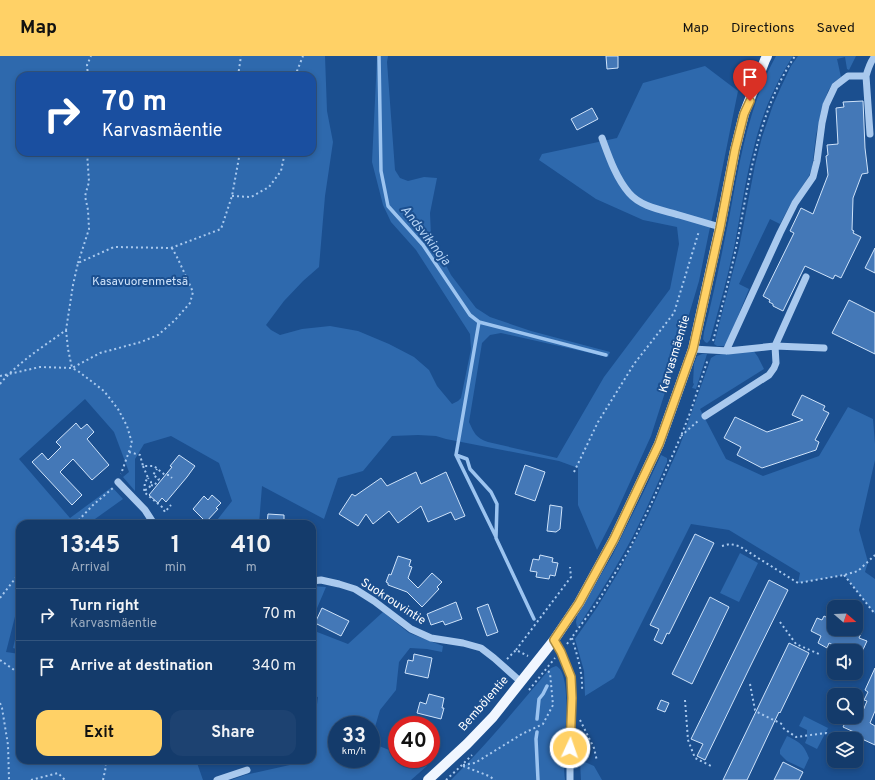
<!DOCTYPE html>
<html lang="en">
<head>
<meta charset="utf-8">
<style>
	:root { --surface:#143b6b; --page:#1d4271; --text:#f1f3f6; --muted:#9dadc1; --line:#33557e; --accent:#ffd166 }
	body { margin:0; font-family:Overpass,sans-serif; background:var(--page); color:var(--text); height:100vh; display:flex; flex-direction:column; font-size:15px; white-space:nowrap }
	* { box-sizing:border-box; margin:0 }
	p { font-size:13px; color:var(--muted) }
	.icon { flex:none; width:22px; height:22px; fill:none; stroke:currentColor; stroke-width:2; stroke-linecap:round; stroke-linejoin:round }
	.map { position:relative; flex:1; overflow:hidden }
	.details { position:absolute; left:16px; top:464px; width:300px; height:244px; display:flex; flex-direction:column; background:var(--surface); border-radius:12px; box-shadow:0 2px 6px #0003,0 0 0 1px var(--line) }
	.details>* { flex:none }
	.hud { position:absolute; left:16px; top:16px; width:300px; height:84px; border-radius:12px; box-shadow:0 2px 6px #0003,0 0 0 1px var(--line); background:#1a4fa0; color:#fff; overflow:hidden }
	.needle { width:26px; rotate:109deg }
	.controls { position:absolute; left:827px; top:544px; display:grid; gap:8px }
	.controls a { display:grid; place-items:center; width:36px; height:36px; border-radius:8px; background:var(--surface); box-shadow:0 2px 6px #0003,0 0 0 1px var(--line); font-size:20px }
	.speed { position:absolute; left:328px; top:660px; display:flex; gap:8px; font-size:20px; font-weight:700; text-align:center }
	.speed>* { display:grid; place-content:center; width:52px; height:52px; border-radius:50%; background:var(--surface); box-shadow:0 2px 6px #0003,0 0 0 1px var(--line); line-height:1 }
	.speed small { font-size:10px; font-weight:400 }
	.speed .limit { border:6px solid #d22; background:#fff; color:#111 }
	.pin { position:absolute; display:grid; place-items:center; width:34px; height:34px; color:#fff; margin:-41px -17px; border-radius:50% 50% 50% 0; rotate:-45deg; box-shadow:0 0 4px #0007 }
	.pin .icon { rotate:45deg }
	.me { position:absolute; width:44px; margin:-22px; rotate:3deg; stroke-linejoin:round; filter:drop-shadow(0 0 3px #0008) }
	.turn { display:flex; align-items:center; gap:14px; height:84px; padding:0 20px; font-size:18px }
	.turn .icon { width:52px; height:52px; stroke-width:2.5 }
	.turn b { display:block; font-size:28px; line-height:34px }
	.eta { display:flex; justify-content:space-evenly; align-items:center; height:68px; text-align:center }
	.eta b { font-size:24px; font-weight:700; line-height:28px }
	.primary-button { display:flex; gap:8px; margin-top:auto; padding:8px 20px }
	.primary-button a { flex:1; height:46px; border-radius:12px; background:var(--accent); color:#111; font-size:16px; font-weight:700; line-height:46px; text-align:center }
	.primary-button a+a { background:var(--page); color:var(--text) }
	ul { padding:0; list-style:none }
	li { display:flex; align-items:center; gap:12px; height:52px; padding:0 20px; border-top:1px solid var(--line) }
	li div { flex:1 }
	li b { display:block; font-size:15px }
	li em { font-style:normal }
	header { display:flex; align-items:center; gap:24px; box-sizing:border-box; height:56px; padding:0 20px; background:var(--accent); color:#111 }
	header strong { font-size:19px }
	nav { display:flex; gap:22px; margin-inline-start:auto; font-size:14px }
	.map>svg:first-child { display:block }
	.green { fill:#2e69ad; fill-rule:evenodd }
	.lines { fill:none; stroke-linecap:round; stroke-linejoin:round }
	.stream { stroke:#9cc4f0; stroke-width:3.5 }
	.building { fill:#4478b7; stroke:#cfe3fa }
	.path { stroke:#a9c9ee; stroke-width:2; stroke-dasharray:2 3; stroke-linecap:butt }
	.minor { stroke:#a9c9ee; stroke-width:7 }
	.major { stroke:#f0f6ff; stroke-width:10 }
	.route-casing { stroke:#a68842; stroke-width:10 }
	.route { stroke:#ffd166; stroke-width:7 }
	.labels { text-anchor:middle; dominant-baseline:central; stroke-width:4; stroke-linejoin:round; paint-order:stroke }
	.park-label { font-size:12px; fill:#cfe3fa; stroke:#1b4f8f }
	.street-label { font-size:12px; fill:#fff; stroke:#1b4f8f }
	.water-label { font-size:13px; font-style:italic; fill:#b5d3f5; stroke:#1b4f8f }
</style>
</head>
<body>
<header>
<strong>Map</strong>
<nav><a>Map</a><a>Directions</a><a>Saved</a></nav>
</header>
<div class="map">
<svg width="875" height="724" viewBox="0 0 875 724">
	<rect width="100%" height="100%" fill="#1b4f8f"/>
	<!-- green -->
	<path class="green" d="M0,0h325l2,55 6,31 -8,54 -6,71 -16,14 -19,20 -18,24 5,5 9,5 22,-6 28,-3 28,5 31,13 25,13 15,13 8,16 15,18 6,-3 3,-3 10,-49 -1,-15 -54,-84 -25,-28 -8,-17 -11,-43 5,-103v-3h11l-1,6 8,108 5,8 8,3 16,-4 13,1 -7,35 1,23 20,39 25,33 14,9 41,14 79,21 -2,5 -107,-24 -11,2 -8,8 -13,79c5,11 7,16 19,20l69,16 47,-81 66,-88 9,-45 -2,-17 -34,-7 -47,-21 -57,-39 3,-6 75,-16 26,-55 62,-17 33,25 -23,114 -6,27 -10,49 -22,74 -26,81 -35,77 -19,37 -19,-45v-37l-19,-7 -113,-22 -10,-3 -18,-1 -26,1 -29,35 -25,7 -14,41 -62,-33 -3,38h-45l18,-23 -13,-38 -48,-27 -27,8 -9,15v32l-12,-14 6,-5 -15,-40 -29,-33 -66,60 51,59 42,-31 11,12 -35,25h-68v73l-14,55 14,2v106h176l7,20h-203zM20,20h292v76h-292z
		M776,0h17c-19,29 -32,61 -40,95 -8,30 -12,61 -18,92 -7,33 -16,65 -25,97l-3,3 -2,-1 -2,-3 1,-7c10,-39 18,-79 26,-119 10,-54 19,-108 46,-157z
		M798,0h58l-7,14 -2,-1 -2,-12 -8,2 4,18 -8,6 -5,8 -6,17 -6,27 -4,33 -3,8 -19,29 -10,19 -10,-5 -31,65 10,5 -22,54 -3,3h-7l-3,-2 25,-96 16,-83 7,-28 11,-32 8,-18 10,-21z
		M753,294l5,7 6,12 -64,40 26,50 37,17 56,-20 29,-49 25,12 2,25v16l-16,70 9,32 -3,10 10,7v35l-31,-39 -46,8 2,-10 -71,-43 -38,-6 -77,154 -29,18 -1,-25 -9,-32 23,-33 21,-35 29,-55 32,-71 31,-87 5,-3z
		M702,298h5l-11,35 -4,-1 2,-4 -1,-1 1,-19 3,-8z
		M661,399l6,3v4c-11,25 -22,51 -35,76 -16,30 -35,60 -54,89h-1l-1,-5 1,-6 36,-62 31,-63z
		M740,497l18,10 -19,39 -19,-9z
		M312,530l14,1 -14,33z
		M383,556l26,21 34,13 -1,6 -15,-3 -17,-1 -11,14 -3,28 -16,20 -5,17 4,19 18,7v6h13l17,7 -16,14h-180l14,-5 67,-15v-19l6,-44 -6,-1v-66l36,14zM337,669h34v34h-34z
		M19,566h1v28l-7,-2z
		M556,610c17,7 8,75 8,92 0,8 0,15 1,22h-114c34,-34 65,-71 96,-108l4,-4z
		M804,660l24,12 -11,21 -12,-6 2,-5v-8l-8,-4z
		M787,680c13,6 17,9 22,22l-5,11 -17,-8 -7,-7v-4z
		M580,704l14,6 8,14h-21z"/>
	<g class="lines">
		<!-- stream -->
		<path class="stream" d="M379,0l2,115 7,35 35,39 47,70 9,7 127,33
			M479,266l-23,133 11,4 3,10 21,23 6,12 -1,34 38,81
			M456,399l40,82
			M537,663l2,-20 4,-5 4,-8
			M537,676l-1,7 2,41"/>
	</g>
	<!-- building -->
	<path class="building" d="M606,0h12v12l-11,1z
		M863,45l2,47 3,25 -6,1 -9,24 -1,32 2,1 -1,2 8,4 -20,41 -6,-3 -2,4 -28,-13 -22,45 -10,-5v-2l-4,-2 1,-2 -7,-4 31,-63 -4,-2 11,-23 12,6 15,-39 -2,-19 2,-1 -1,-10 11,-1 -2,-36 8,-1 -1,-5z
		M592,52l6,11 -21,11 -6,-11z
		M875,192v25l-10,-5z
		M849,244l26,13v41l-43,-21z
		M802,339l23,11 -2,4 6,3 -14,27 4,2 -3,8 -54,18 -25,-13 4,-8 -17,-9 11,-21 32,15 36,-12 -11,-5z
		M76,367l5,6 6,-5 7,8 -7,7 22,26 -17,15 -19,-21 -13,13 22,23 -10,10 -40,-43 10,-9 6,7 13,-13 -5,-5z
		M179,399l16,11 -8,11 -21,25 -4,-4 -4,5 -9,-8 23,-28 -2,-1z
		M525,409l20,7 -10,29 -20,-7z
		M416,416l5,12 25,-12 19,44 -10,4 -4,-8 -23,10 -7,-16 -23,17 -9,-12 -16,13 -7,-10 -8,12 -19,-12 13,-20 3,2 26,-18 6,8z
		M212,439l9,8 -5,5 2,1 -12,13 -13,-13 11,-13 4,4z
		M550,449l12,2 -2,22 -4,3 -9,-1z
		M268,458l16,1v9h-17z
		M695,478l19,9 -45,91 -2,-1 -5,11 -8,-4 5,-11 -9,-4z
		M540,499l13,3 -1,4 6,1 -3,13 -5,-1 -1,4 -13,-2 1,-5 -7,-1 3,-12 6,1z
		M398,500l13,4 -2,6 3,1 -4,11 10,10 14,-15 10,9 -5,5 2,2 -17,18 -15,-15 -19,-7v-2l-2,-1 3,-8 2,1z
		M769,524l19,10 -40,81 -43,89 -8,-4 6,-12 -12,-5z
		M710,541l19,10 -37,77 -20,-10z
		M456,546l6,17 -17,6 -2,-4 -12,4 -4,-11z
		M488,548l10,28 -11,4 -10,-28z
		M322,552l27,13 -8,15 -26,-13z
		M824,560l10,5v8h6l8,4 2,-4h7l5,2 -3,7 8,3 -6,13 -5,-3h-10l-17,-8 -2,5 -9,-5 3,-7 -10,-5 6,-13 5,2z
		M789,587l20,10 -29,60 -1,-1 -32,68h-24z
		M414,598l18,4 -4,20 -23,-5 3,-13 5,1z
		M875,612v43l-5,12 5,3v19l-13,-6 -2,4 -4,-1v-3h-5l3,-7 -11,-5 5,-10 12,1 7,-17 -3,-1 4,-8 -3,-2z
		M429,638l15,4 -2,10h2l-3,11 -24,-6 3,-11 6,2z
		M661,644l8,3 -4,9 -8,-3z
		M783,706l20,10 -4,8h-25z"/>
	<g class="lines">
		<!-- path -->
		<path class="path" d="M88,20l-1,-11 4,-9
			M238,20l3,-20
			M295,20l8,-20
			M232,140l19,1 18,-10 12,-16 4,-19
			M78,207l11,-34 -1,-19 -3,-14 4,-14 -2,-30
			M66,274l2,19 4,19 28,-15 41,-11 17,-7 16,-14 16,-18 3,-11 -15,-33 -6,-11
			M713,285c9,-34 18,-68 25,-103 12,-63 21,-128 57,-182
			M0,320l40,-9 32,1 6,3 26,20 14,18 9,17 5,17 -11,31
			M0,328c18,-22 43,-37 66,-54l7,-45 5,-22 36,-16 57,1 50,-19 11,-33 8,-44
			M681,380l18,-16
			M129,396l11,3 3,11h11l11,9h4l3,3
			M143,410l5,12 -3,4 -1,10 18,15 3,5 6,-7
			M574,416l24,-50 36,-58 40,-51 25,-82
			M151,429l3,1 5,-7 -6,-4 4,-6
			M145,434l3,-1 3,-4v-3l-3,-4
			M75,468l18,-19 20,-17
			M722,490l8,-2 9,2 59,37 46,-8 14,-4 17,-16
			M844,519l31,39
			M0,542l18,-23 2,-4
			M780,566l16,22 23,10
			M572,582c5,17 11,35 10,53
			M567,588l30,-41 32,-53 23,-48 29,-66 9,-23 18,-54
			M516,594l55,-73 -1,-10
			M507,603l9,-9 12,6
			M0,604l20,14
			M750,628l5,26 4,3 25,12
			M529,634l26,-32
			M685,644l3,40 7,18 16,8
			M0,647l2,5 6,37 1,35
			M580,664l14,28 3,13
			M783,672l13,9 30,-4 4,2
			M463,709l12,-2 47,-29 21,-10 10,-19 -3,-32 -2,-2
			M463,710l26,10 6,4
			M31,724l27,-7 7,7
			M103,724l3,-14 -1,-6
			M446,724l16,-15 10,-10"/>
		<!-- minor -->
		<path class="minor" d="M870,78l-4,-58c2,-7 4,-14 9,-20
			M602,82c7,19 14,40 27,55 12,14 33,17 50,22 14,4 27,8 41,12
			M693,293l35,2 47,-5 49,2
			M726,295l54,-118 15,-30 18,-26 4,-16 5,-38 4,-18 9,-19 13,-10h18
			M705,360l64,-41 5,-7 2,-5 -1,-17 31,-69
			M118,426l27,28 9,14
			M312,525l9,-1 18,4 16,5 19,12 37,28 20,9 32,5 18,5 13,10 27,24
			M554,584l7,11 10,26 1,21 -2,50v32
			M217,724l30,-10"/>
		<!-- major -->
		<path class="major" d="M428,724l39,-36 26,-27 61,-77 25,-37 35,-64 45,-95 34,-95 27,-122 15,-77 9,-36 21,-54 2,-4"/>
	</g>
	<g class="lines">
		<!-- route casing -->
		<g class="route-casing">
			<path id="route" d="M570,692l2,-50 -1,-21 -10,-25 -7,-12 25,-37 35,-64 45,-95 34,-95 27,-121 15,-78 9,-36 6,-13"/>
		</g>
		<!-- route -->
		<use href="#route" class="route"/>
	</g>
	<g class="labels">
		<!-- park labels -->
		<g class="park-label">
			<text x="140" y="226">Kasavuorenmetsä</text>
		</g>
		<!-- street labels -->
		<g class="street-label">
			<text transform="translate(675 298) rotate(-73)">Karvasmäentie</text>
			<text transform="translate(393 546) rotate(33)">Suokrouvintie</text>
			<text transform="translate(484 648) rotate(-49)">Bembölentie</text>
		</g>
		<!-- water labels -->
		<g class="water-label">
			<text transform="translate(425 180) rotate(52)">Andsvikinoja</text>
		</g>
	</g>
</svg>
<div class="controls">
<a><svg class="needle" viewBox="-14 -14 28 28"><path d="M0-13l5 13h-10z" fill="#e53935"/><path d="M0 13l5-13h-10z" fill="#9dadc1"/></svg></a>
<a><svg class="icon" aria-label="sound" viewBox="0 0 24 24"><path d="M4 9h4l5-4v14l-5-4H4zM17 9q2 3 0 6"/></svg></a>
<a><svg class="icon" aria-label="search" viewBox="0 0 24 24"><circle cx="10" cy="10" r="6"/><path d="M15 15l6 6"/></svg></a>
<a><svg class="icon" aria-label="layers" viewBox="0 0 24 24"><path d="M12 4l9 5-9 5-9-5zM3 14l9 5 9-5"/></svg></a>
</div>
<div class="speed"><div>33<small>km/h</small></div><div class="limit">40</div></div>
<div class="pin" style="left:750px;top:45px;background:#d93025"><svg class="icon" aria-label="arrive" viewBox="0 0 24 24"><path d="M6 21V4h12l-3 4 3 4H6"/></svg></div>
<svg class="me" style="left:570px;top:692px" viewBox="-20 -20 40 40"><circle r="17" fill="#ffd166" stroke="#fff" stroke-width="3"/><path d="M0-11L8 9 0 5-8 9z" fill="#fff"/></svg>
<div class="hud">
<div class="turn"><svg class="icon" aria-label="right" viewBox="0 0 24 24"><path d="M7 20v-9h11M14 6l5 5-5 5"/></svg><div><b>70 m</b>Karvasmäentie</div></div>
</div>
<section class="details">
<div class="eta">
<div><b>13:45</b><p>Arrival</p></div>
<div><b>1</b><p>min</p></div>
<div><b>410</b><p>m</p></div>
</div>
<ul>
<li><svg class="icon" aria-label="right" viewBox="0 0 24 24"><path d="M7 20v-9h11M14 6l5 5-5 5"/></svg><div><b>Turn right</b><p>Karvasmäentie</p></div><em>70 m</em></li>
<li><svg class="icon" aria-label="arrive" viewBox="0 0 24 24"><path d="M6 21V4h12l-3 4 3 4H6"/></svg><div><b>Arrive at destination</b></div><em>340 m</em></li>
</ul>
<div class="primary-button"><a>Exit</a><a>Share</a></div>
</section>
</div>
</body>
</html>
